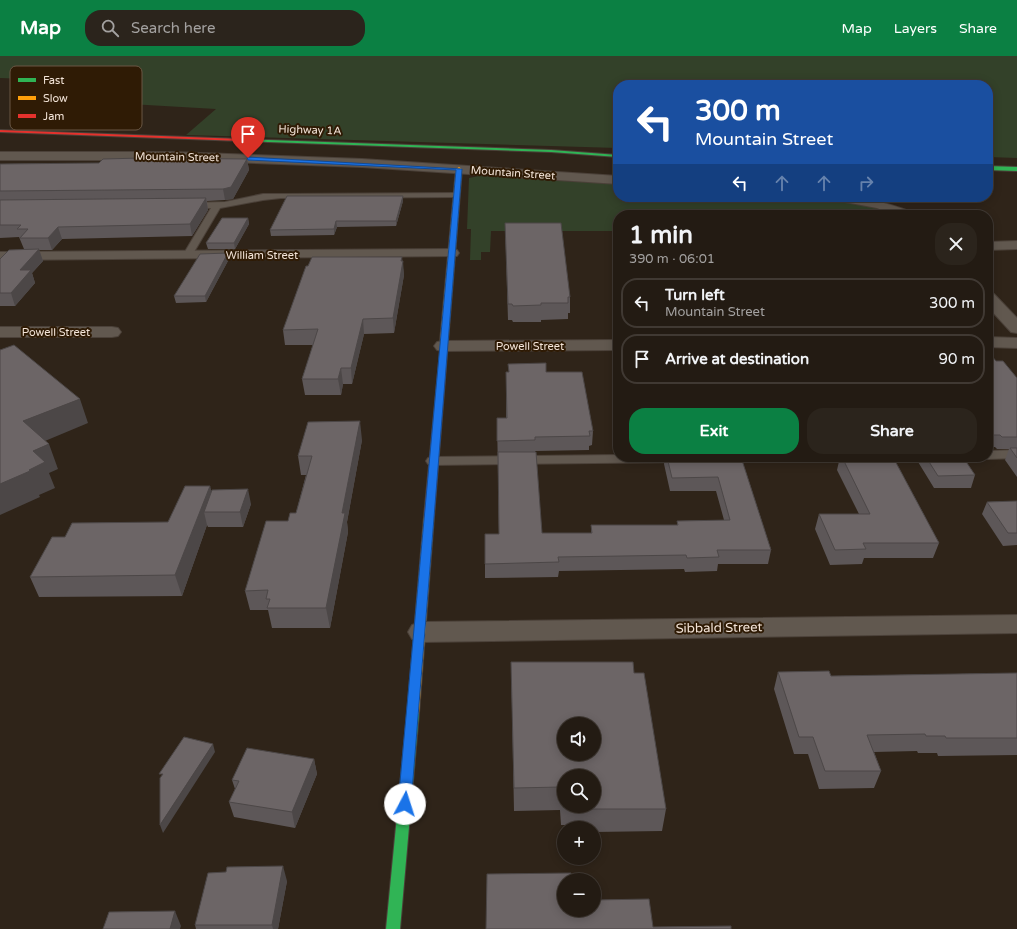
<!DOCTYPE html>
<html lang="en">
<head>
<meta charset="utf-8">
<style>
	:root { --surface:#231b13; --page:#2b241c; --text:#f1f3f6; --muted:#a3a1a0; --line:#403933; --accent:#0b8043 }
	body { margin:0; font-family:"Varela Round",sans-serif; background:var(--page); color:var(--text); height:100vh; display:flex; flex-direction:column; font-size:15px; white-space:nowrap }
	* { box-sizing:border-box; margin:0 }
	p { font-size:13px; color:var(--muted) }
	.icon { flex:none; width:22px; height:22px; fill:none; stroke:currentColor; stroke-width:2; stroke-linecap:round; stroke-linejoin:round }
	.map { position:relative; flex:1; overflow:hidden }
	.drawer { position:absolute; left:613px; top:154px; width:380px; height:252px; display:flex; flex-direction:column; background:var(--surface); border-radius:16px; box-shadow:0 2px 10px #0003,0 0 0 1px var(--line) }
	.drawer>* { flex:none }
	.hud { position:absolute; left:613px; top:24px; width:380px; height:122px; border-radius:16px; box-shadow:0 2px 10px #0003,0 0 0 1px var(--line); background:#1a4fa0; color:#fff; overflow:hidden }
	.tools { position:absolute; left:557px; top:661px; display:grid; gap:8px }
	.tools a { display:grid; place-items:center; width:44px; height:44px; border-radius:50%; background:var(--surface); box-shadow:0 2px 10px #0003,0 0 0 1px var(--line); font-size:20px }
	.pin { position:absolute; display:grid; place-items:center; width:34px; height:34px; color:#fff; margin:-41px -17px; border-radius:50% 50% 50% 0; rotate:-45deg; box-shadow:0 0 4px #0007 }
	.pin .icon { rotate:45deg }
	.me { position:absolute; width:44px; margin:-22px; rotate:5deg; stroke-linejoin:round; filter:drop-shadow(0 0 3px #0008) }
	.turn { display:flex; align-items:center; gap:14px; height:84px; padding:0 16px; font-size:18px }
	.turn .icon { width:52px; height:52px; stroke-width:2.5 }
	.turn b { display:block; font-size:28px; line-height:34px }
	.lanes { display:flex; align-items:center; height:38px; padding:0 16px; background:#0003; justify-content:center; gap:20px; direction:ltr }
	.lanes .off { opacity:.35 }
	.round { display:grid; place-items:center; flex:none; width:42px; height:42px; border-radius:16px; background:var(--page) }
	.overview { display:flex; align-items:center; justify-content:space-between; height:68px; padding:0 16px }
	h1 { font-size:24px; font-weight:800; line-height:30px }
	.button { display:flex; gap:8px; margin-top:auto; padding:8px 16px }
	.button a { flex:1; height:46px; border-radius:16px; background:var(--accent); color:#fff; font-size:16px; font-weight:800; line-height:46px; text-align:center }
	.button a+a { background:var(--page); color:var(--text) }
	ul { padding:0; list-style:none }
	li { display:flex; align-items:center; gap:12px; height:50px; margin:0 8px 6px; padding:0 8px; border:2px solid var(--line); border-radius:16px }
	li div { flex:1 }
	li b { display:block; font-size:15px }
	li em { font-style:normal }
	header { display:flex; align-items:center; gap:24px; box-sizing:border-box; height:56px; padding:0 20px; background:var(--accent); color:#fff }
	header strong { font-size:19px }
	nav { display:flex; gap:22px; margin-inline-start:auto; font-size:14px }
	.search { width:280px; height:36px; background:var(--page); display:flex; align-items:center; gap:10px; box-sizing:border-box; padding:0 14px; border-radius:16px; color:var(--muted); font-size:15px }
	.map>svg:first-child { display:block }
	.green { fill:#334129 }
	.lines { fill:none; stroke-linecap:round; stroke-linejoin:round }
	.lane-casing { stroke:#4b4139; stroke-width:2 }
	.street-casing { stroke:#4b4139; stroke-width:2 }
	.fast-casing { stroke:#4b4139; stroke-width:2 }
	.slow-casing { stroke:#4b4139; stroke-width:2 }
	.jam-casing { stroke:#4b4139; stroke-width:2 }
	.lane { fill:#61584f; fill-rule:evenodd }
	.street { fill:#61584f; fill-rule:evenodd }
	.fast { fill:#30b455; fill-rule:evenodd }
	.slow { fill:#ff9f0a; fill-rule:evenodd }
	.jam { fill:#e5322d; fill-rule:evenodd }
	.wall { fill:#5d5758; fill-rule:evenodd }
	.shaded-wall { fill:#4c4747 }
	.building { fill:#6c6566; stroke:#4c4747; fill-rule:evenodd }
	.route { fill:#1a73e8; stroke:#114b97 }
	.labels { text-anchor:middle; dominant-baseline:central; stroke-width:4; stroke-linejoin:round; paint-order:stroke }
	.far-street-label { font-size:11px; fill:#f3e4d8; stroke:#2f1b05 }
	.street-label { font-size:13px; fill:#f3e4d8; stroke:#2f1b05 }
	.key { fill:#2f1b05; stroke:#6a5744; stroke-width:1 }
	.key-label { font-size:11px; fill:#f3e4d8 }
</style>
</head>
<body>
<header>
<strong>Map</strong>
<div class="search"><svg class="icon" aria-label="search" viewBox="0 0 24 24"><circle cx="10" cy="10" r="6"/><path d="M15 15l6 6"/></svg>Search here</div>
<nav><a>Map</a><a>Layers</a><a>Share</a></nav>
</header>
<div class="map">
<svg width="1017" height="873" viewBox="0 0 1017 873">
	<rect width="100%" height="100%" fill="#2f2419"/>
	<!-- green -->
	<path class="green" d="M0,0h1017v102l-29,-1v-72h-370v63l-432,-13 30,-26 -121,-7 40,-19 -135,-5z
		M479,120l139,8v13h196l52,8 31,10h-279v16h-127l-1,21h-9v8h-11l1,-31h-4l2,-51z"/>
	<g class="lines">
		<!-- lane casing -->
		<g class="lane-casing">
			<path id="lane" d="M456,137h3v4l-178,1 -18,2 -43,8 -29,49h-6l-2,-2 28,-47h-26l-1,-2 4,-3 37,-1 38,-8h18z
				M1017,394v8l-29,1 -5,-2h5v-6z
				M618,399v2l72,1 -2,3 -5,1 -250,3 -5,-1 -2,-3 2,-3 5,-1z
				M716,401h58l-2,3 -5,1h-44l-5,-1z"/>
		</g>
		<!-- street casing -->
		<g class="street-casing">
			<path id="street" d="M0,96h173l189,7 256,17v8l-256,-17 -189,-7h-173z
				M832,141c32,0 50,4 80,15l2,3h-20l-17,-7 -43,-8z
				M1017,185v8l-29,1v-8z
				M452,193l5,1 2,3 -2,3 -457,4v-8z
				M988,236l6,2 23,24v15l-6,-1 -23,-25z
				M0,271h112l6,1 3,4 -3,4 -6,1h-112z
				M988,281l29,1v10l-29,-1z
				M618,284v10l-175,1 -6,-1 -3,-4 3,-4 6,-1z
				M1017,559v18l-596,9 -9,-3 -4,-7 4,-7 9,-3z"/>
		</g>
		<!-- fast casing -->
		<g class="fast-casing">
			<path id="fast" d="M240,83l311,11 67,5v2l-67,-5 -309,-11z
				M988,110l29,1v4l-29,-1z
				M413,652l4,2 2,3 -19,216h-14l21,-216 2,-3z"/>
		</g>
		<!-- slow casing -->
		<g class="slow-casing">
			<path id="slow" d="M459,111l3,2 -14,173 -4,2 -4,-2 16,-173z
				M429,458l5,3 -15,196 -2,3 -4,2 -4,-2 -2,-3 17,-196z"/>
		</g>
		<!-- jam casing -->
		<g class="jam-casing">
			<path id="jam" d="M0,74l242,9 2,1 -2,1 -242,-9z
				M441,284h3l4,2 -14,175 -5,3 -5,-3z"/>
		</g>
		<!-- lane -->
		<use href="#lane" class="lane"/>
		<!-- street -->
		<use href="#street" class="street"/>
		<!-- fast -->
		<use href="#fast" class="fast"/>
		<!-- slow -->
		<use href="#slow" class="slow"/>
		<!-- jam -->
		<use href="#jam" class="jam"/>
	</g>
	<!-- wall -->
	<path class="wall" d="M247,103l2,11 -16,29 -8,1 -18,1 1,9 -16,26 -130,3 -10,11h-13l4,11 -11,12 3,10 -20,23h-15v-47l24,-10 -5,-12 -19,1v-74l99,-1z
		M403,145l-7,25 -59,1 -3,8 -63,1 -1,-6z
		M248,162l1,6 -14,25h-27l-2,-6z
		M505,167l65,74v16h-2v6l-27,1v2h-28l-1,-2h-4z
		M229,203l-23,43 -30,1 -2,-7z
		M402,205l2,14 -10,58 -30,1 -12,50h-9l-2,11h-36l-3,-16 11,-34h-28l-2,-15z
		M988,299l29,23v99l-12,-17 4,-11h-12l-2,-2h-7z
		M506,316h40l47,59 -1,14 -3,1v4l-54,1 7,82h49v-8h86v-4l47,-1 -8,-29h-46l-6,-27 1,-7h76l30,93 -3,14h-50l-1,7 -32,1 -1,-3 -125,2 -1,6 -73,1v-14l14,-30 -2,-116h9z
		M362,384l-15,82 1,10 -18,96h-58l-4,-18h-18l-5,-19 43,-70 8,-8 10,-38h-5l-3,-19z
		M840,401h53l46,86 -6,15h-69l-2,6 -32,1 -15,-36 4,-15h40l-22,-44z
		M915,401h48l12,18 -4,13h-37z
		M210,430l1,7 40,11 -8,23h-35l-1,-2 -25,71 -143,1 -9,-20 35,-40 103,-15z
		M1017,445v44l-14,1 -21,-32 5,-12z
		M511,606l123,11 32,136 -4,22 -68,1v-4h-13l-1,-3h-19l-1,-15 -46,1zM564,720l30,30h-30z
		M778,616l53,4 186,-3v82l-79,1 -1,-3h-19l-1,-2 -43,1 7,19 -7,17 -55,1 -11,-35h-14l-20,-65z
		M314,703l3,15 -22,54 -61,-11 -5,-15 6,-13 -3,-9z
		M287,825l-9,48h-82l-1,-4z"/>
	<!-- shaded-wall -->
	<path class="shaded-wall" d="M247,103l2,11 -16,29 -8,1 -2,-11z
		M403,140v5l-7,25v-5z
		M206,142l2,12 -16,26 -2,-12z
		M248,162l1,6 -14,25 -1,-6z
		M336,165l1,6 -3,8v-6z
		M58,171l4,12 -10,11 -4,-12z
		M39,193l4,12 -11,12 3,10 -20,23 -4,-13 9,-23z
		M228,197l1,6 -23,43 -1,-6z
		M402,201l1,8v-4l1,14 -10,58 -1,-15z
		M363,263l1,15 -12,50 -1,-16z
		M341,312l2,16 -2,11 -3,-16z
		M80,343l8,24 -55,23 -10,-25z
		M360,365l2,19 -15,82 1,10 -18,96 -4,-20 16,-95z
		M49,388l9,25 -9,4 6,15 -16,7 1,2 -40,18v-31l29,-14 4,-19z
		M210,430l5,20 -11,6 3,13 -25,71 -7,-21z
		M248,433l3,15 -8,23 -3,-15z
		M213,688l2,8 -52,81 -3,-8z
		M314,703l3,15 -22,54 -3,-16z
		M283,810l4,15 -9,48h-5l-1,-4z
		M175,855l6,15 -1,3h-10z"/>
	<!-- building -->
	<path class="building" d="M142,102l105,1 -16,28 -8,2 -223,2v-27l99,-1 4,-4z
		M287,140h116l-7,25h-60l-2,8 -64,1z
		M206,142l-16,26 -132,3 -10,11h-28l8,-9h-11l4,-4h-21v-25z
		M222,162h26l-14,25h-28z
		M505,167h56l9,74h-2v6h-27v2l-28,1 -1,-2h-4z
		M39,193l-19,21h11l-20,23h-11v-34l9,-9z
		M228,197l-23,43h-31l26,-42z
		M312,201h90l-1,4h2l-10,57 -30,1 -12,49h-10l-3,11h-36l16,-50 -35,1 23,-64h2z
		M14,289l66,54 -57,22 26,23 -16,7 12,11 -16,8 1,1 -30,13v-134z
		M988,299h3l5,6h7l14,17v59h-15l-2,-2h-12z
		M546,307v9h36l11,59h-4l1,5 -55,1v3l-38,1v-23h10l-1,-46h3l-1,-8z
		M360,365l-18,92h3l-19,95h-59l3,-9h-4l2,-9 -23,1 21,-70h22l2,-8h6l16,-57h-14l10,-34z
		M1010,392h7v10z
		M498,396h38l6,81h50l-1,-8h87l-1,-4 53,-1 -12,-43 -46,1 -5,-21h74l30,93h-54l2,7 -32,1 -1,-3 -128,2 1,5 -74,2v-30h14z
		M842,401h51l46,86h-76l3,6 -31,1 -16,-36h51z
		M926,401h37l12,18 -37,1z
		M185,430h25l-35,89 -145,2 22,-40h13l7,-14 96,-1z
		M248,433l-8,23h-36l8,-22z
		M1017,445v32h-9l-21,-31z
		M511,606h122l1,11h10l22,136h-83v-3h11v-30h-30v27h-2l-1,-16 -47,1zM564,668h30v30h-30z
		M829,615l2,5 186,-3v65h-71l-1,-2h-19l-1,-2 -58,1 14,36h-56l-12,-34h-14l-21,-65z
		M184,681l29,7 -53,81v-47l3,-4h-4z
		M247,692l67,11 -22,53 -63,-10 10,-21 -7,-1z
		M283,810l-11,59h-77l13,-52 18,-1 1,-5z
		M571,817l1,7h-8v30h30v-10l55,-1 4,28 78,-1v3h-245l1,-55z
		M175,855l-5,18h-67l6,-17z"/>
	<!-- route -->
	<path class="route" d="M247,101l215,12 -51,635 -2,4 -4,2 -5,-2 -2,-4 58,-634 -208,-10z"/>
	<g class="labels">
		<!-- far-street labels -->
		<g class="far-street-label">
			<text transform="translate(310 74) rotate(2)">Highway 1A</text>
			<text transform="translate(177 101) rotate(1)">Mountain Street</text>
			<text transform="translate(513 117) rotate(4)">Mountain Street</text>
			<text x="262" y="199">William Street</text>
			<text x="56" y="276">Powell Street</text>
			<text x="530" y="290">Powell Street</text>
		</g>
		<!-- street labels -->
		<g class="street-label">
			<text transform="translate(719 572) rotate(-1)">Sibbald Street</text>
		</g>
	</g>
	<!-- legend -->
	<rect x="10" y="10" width="132" height="64" rx="6" class="key"/>
	<rect x="18" y="22" width="18" height="4" fill="#30b455"/>
	<rect x="18" y="40" width="18" height="4" fill="#ff9f0a"/>
	<rect x="18" y="58" width="18" height="4" fill="#e5322d"/>
	<g class="key-label">
		<text x="43" y="28">Fast</text>
		<text x="43" y="46">Slow</text>
		<text x="43" y="64">Jam</text>
	</g>
</svg>
<div class="tools">
<a><svg class="icon" aria-label="sound" viewBox="0 0 24 24"><path d="M4 9h4l5-4v14l-5-4H4zM17 9q2 3 0 6"/></svg></a>
<a><svg class="icon" aria-label="search" viewBox="0 0 24 24"><circle cx="10" cy="10" r="6"/><path d="M15 15l6 6"/></svg></a>
<a>+</a>
<a>−</a>
</div>
<div class="pin" style="left:248px;top:102px;background:#d93025"><svg class="icon" aria-label="arrive" viewBox="0 0 24 24"><path d="M6 21V4h12l-3 4 3 4H6"/></svg></div>
<svg class="me" style="left:405px;top:748px" viewBox="-20 -20 40 40"><circle r="19" fill="#fff"/><path d="M0-13L10 11 0 6-10 11z" fill="#1a73e8"/></svg>
<div class="hud">
<div class="turn"><svg class="icon" aria-label="left" viewBox="0 0 24 24"><path d="M17 20v-9H6M10 6l-5 5 5 5"/></svg><div><b>300 m</b>Mountain Street</div></div>
<div class="lanes"><svg class="icon" aria-label="left" viewBox="0 0 24 24"><path d="M17 20v-9H6M10 6l-5 5 5 5"/></svg><svg class="icon off" aria-label="ahead" viewBox="0 0 24 24"><path d="M12 20V5M6 11l6-6 6 6"/></svg><svg class="icon off" aria-label="ahead" viewBox="0 0 24 24"><path d="M12 20V5M6 11l6-6 6 6"/></svg><svg class="icon off" aria-label="right" viewBox="0 0 24 24"><path d="M7 20v-9h11M14 6l5 5-5 5"/></svg></div>
</div>
<section class="drawer">
<div class="overview"><div><h1>1 min</h1><p>390 m · 06:01</p></div><a class="round"><svg class="icon" aria-label="close" viewBox="0 0 24 24"><path d="M6 6l12 12M18 6L6 18"/></svg></a></div>
<ul>
<li><svg class="icon" aria-label="left" viewBox="0 0 24 24"><path d="M17 20v-9H6M10 6l-5 5 5 5"/></svg><div><b>Turn left</b><p>Mountain Street</p></div><em>300 m</em></li>
<li><svg class="icon" aria-label="arrive" viewBox="0 0 24 24"><path d="M6 21V4h12l-3 4 3 4H6"/></svg><div><b>Arrive at destination</b></div><em>90 m</em></li>
</ul>
<div class="button"><a>Exit</a><a>Share</a></div>
</section>
</div>
</body>
</html>
